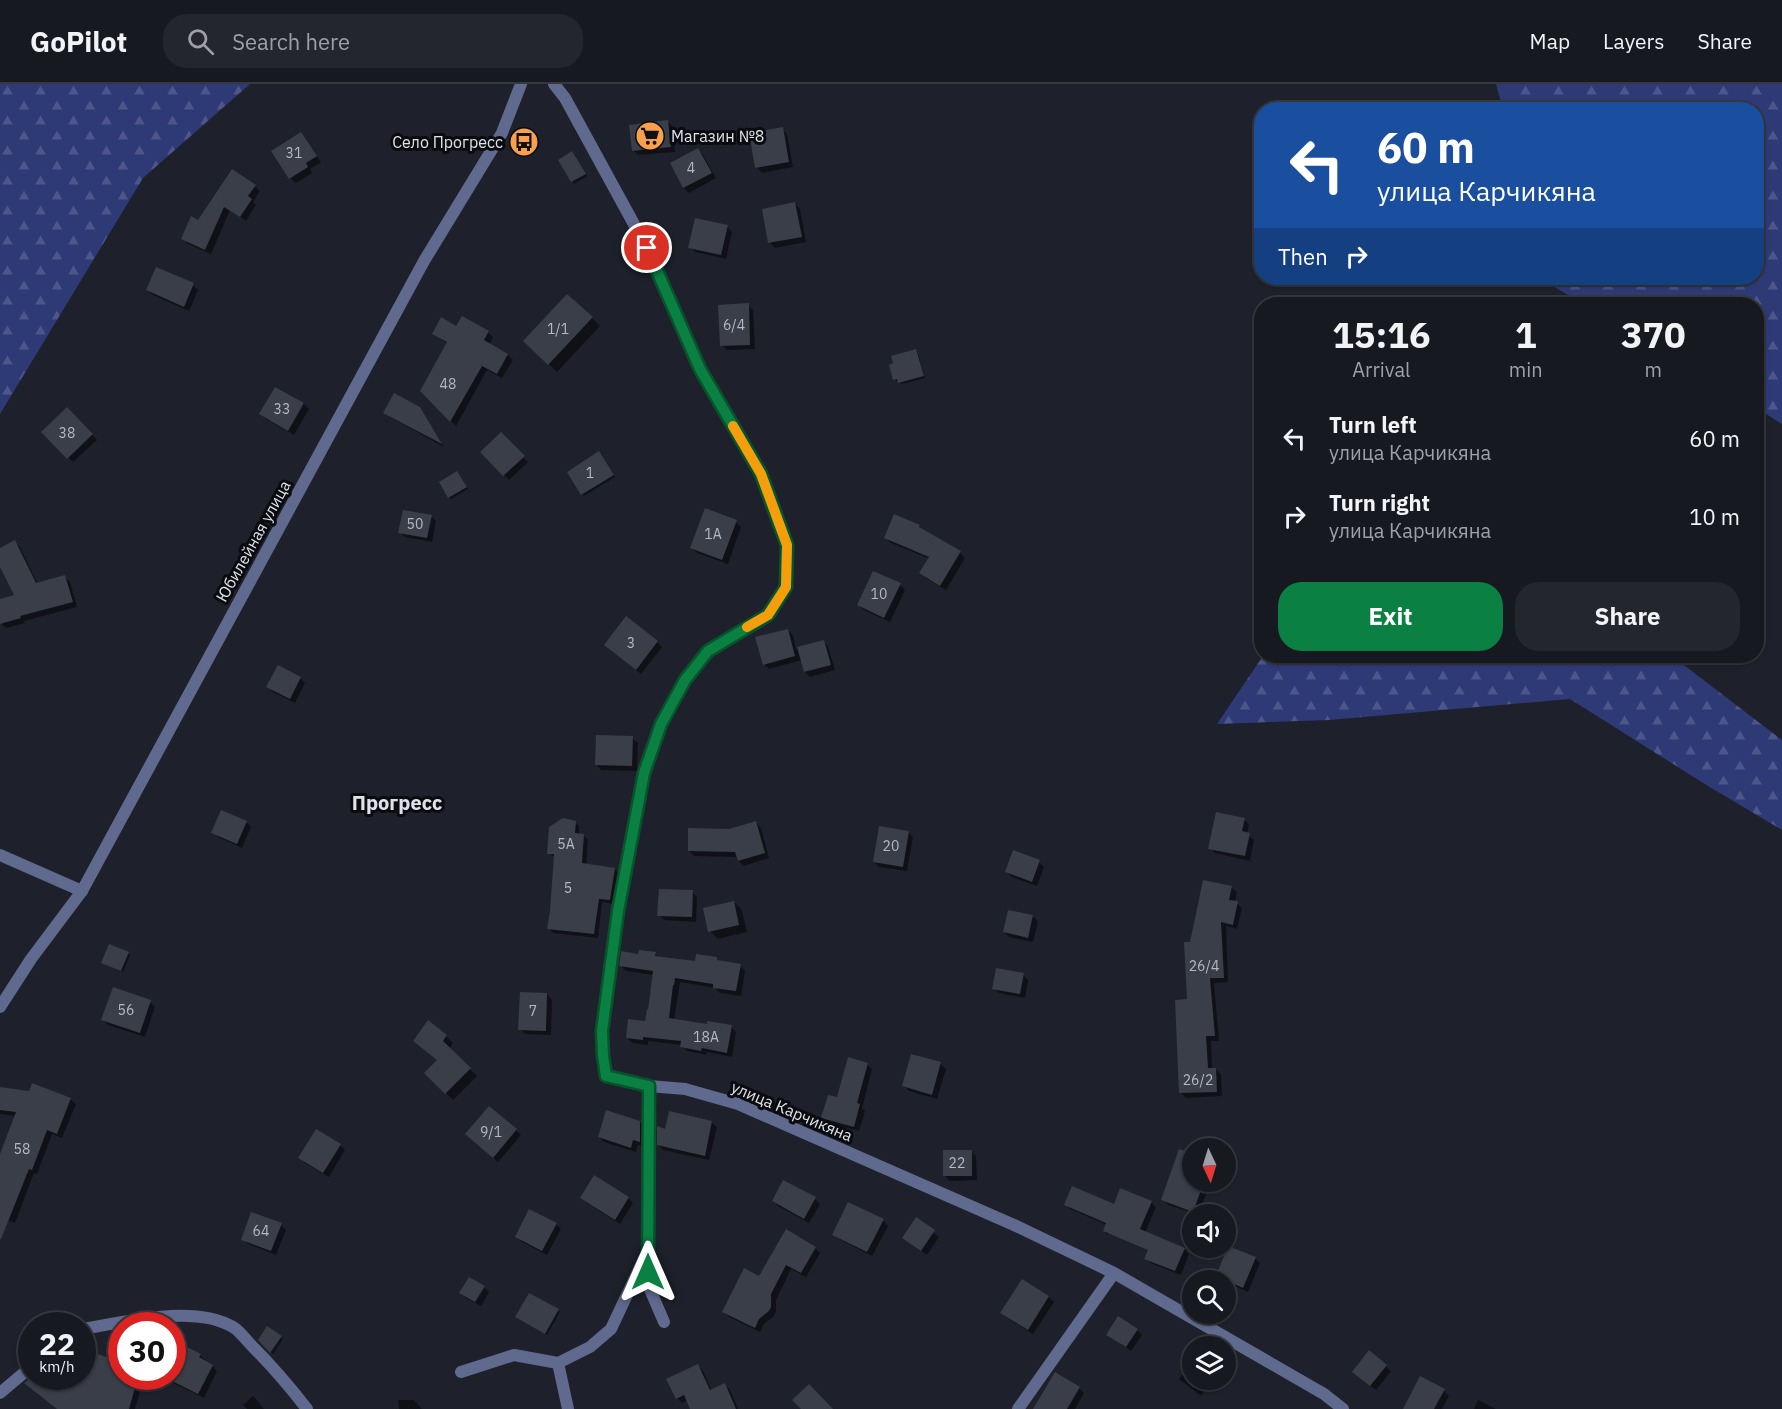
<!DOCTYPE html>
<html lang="en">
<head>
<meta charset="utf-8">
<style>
	:root { --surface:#161920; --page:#23262d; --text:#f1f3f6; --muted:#9ea0a5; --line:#35383e; --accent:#0b8043 }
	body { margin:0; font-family:"IBM Plex Sans",sans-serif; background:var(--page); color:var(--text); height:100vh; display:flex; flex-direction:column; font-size:22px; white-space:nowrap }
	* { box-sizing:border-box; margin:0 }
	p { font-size:20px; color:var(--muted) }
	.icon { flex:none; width:33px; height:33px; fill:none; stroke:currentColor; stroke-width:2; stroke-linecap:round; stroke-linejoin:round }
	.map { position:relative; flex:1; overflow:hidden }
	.panel { position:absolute; left:1254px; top:213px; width:510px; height:366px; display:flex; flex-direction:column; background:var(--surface); border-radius:24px; box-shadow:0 2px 4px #0004,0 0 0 2px var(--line) }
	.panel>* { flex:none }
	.banner { position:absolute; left:1254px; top:18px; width:510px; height:183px; border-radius:24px; box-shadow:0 2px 4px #0004,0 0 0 2px var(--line); background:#1a4fa0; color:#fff; overflow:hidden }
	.needle { width:39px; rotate:176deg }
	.fabs { position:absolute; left:1182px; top:1054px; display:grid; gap:12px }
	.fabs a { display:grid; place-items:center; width:54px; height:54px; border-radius:50%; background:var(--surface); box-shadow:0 2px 4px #0004,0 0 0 2px var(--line); font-size:30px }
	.speed { position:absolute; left:18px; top:1228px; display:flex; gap:12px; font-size:30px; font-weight:700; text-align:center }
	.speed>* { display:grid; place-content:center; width:78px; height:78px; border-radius:50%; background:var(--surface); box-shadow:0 2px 4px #0004,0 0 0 2px var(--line); line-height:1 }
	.speed small { font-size:15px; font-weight:400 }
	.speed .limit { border:9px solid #d22; background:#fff; color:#111 }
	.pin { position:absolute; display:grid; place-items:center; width:51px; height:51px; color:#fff; margin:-26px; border:3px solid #fff; border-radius:50%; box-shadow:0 2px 6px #0007 }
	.me { position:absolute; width:66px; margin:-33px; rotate:0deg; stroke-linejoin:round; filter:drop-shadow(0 0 4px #0008) }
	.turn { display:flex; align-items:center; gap:21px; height:126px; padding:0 24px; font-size:27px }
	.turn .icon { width:78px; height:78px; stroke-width:2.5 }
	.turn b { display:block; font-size:42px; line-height:51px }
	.then { display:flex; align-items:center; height:57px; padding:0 24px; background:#0003; gap:12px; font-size:22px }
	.eta { display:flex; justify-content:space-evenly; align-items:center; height:102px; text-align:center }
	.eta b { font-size:36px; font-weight:700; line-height:42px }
	.cta { display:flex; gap:12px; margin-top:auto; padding:12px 24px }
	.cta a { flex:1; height:69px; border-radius:24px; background:var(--accent); color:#fff; font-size:24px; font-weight:700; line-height:69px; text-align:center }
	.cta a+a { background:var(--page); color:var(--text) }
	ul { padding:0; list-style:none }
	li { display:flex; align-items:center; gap:18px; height:78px; padding:0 24px }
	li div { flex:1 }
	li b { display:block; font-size:22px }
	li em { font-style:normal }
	header { display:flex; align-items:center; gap:36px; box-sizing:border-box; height:84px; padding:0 30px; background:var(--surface); border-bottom:2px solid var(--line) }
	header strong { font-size:28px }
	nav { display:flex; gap:33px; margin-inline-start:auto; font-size:21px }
	.search { width:420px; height:54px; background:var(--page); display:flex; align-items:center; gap:15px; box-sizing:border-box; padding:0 21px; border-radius:24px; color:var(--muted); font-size:22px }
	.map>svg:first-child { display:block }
	.forest { fill:url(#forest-firs) }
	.shadow { fill:#0007 }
	.building { fill:#3a3e49 }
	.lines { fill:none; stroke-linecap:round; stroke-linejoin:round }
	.minor { stroke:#606a8e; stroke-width:12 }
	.tertiary { stroke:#606a8e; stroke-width:12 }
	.route-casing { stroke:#07532c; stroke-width:15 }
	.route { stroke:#0b8043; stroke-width:10 }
	.slow { stroke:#f59e0b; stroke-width:10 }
	.labels { text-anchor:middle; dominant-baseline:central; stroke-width:6; stroke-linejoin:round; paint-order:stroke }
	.number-label { font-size:14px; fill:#b6b9c1 }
	.poi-label { font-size:16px; fill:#e0e2e9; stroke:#090b0f; text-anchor:start }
	.street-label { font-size:16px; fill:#e0e2e9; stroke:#090b0f }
	.quarter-label { font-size:20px; font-weight:bold; fill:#e0e2e9; stroke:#090b0f }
</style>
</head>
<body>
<header>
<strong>GoPilot</strong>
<div class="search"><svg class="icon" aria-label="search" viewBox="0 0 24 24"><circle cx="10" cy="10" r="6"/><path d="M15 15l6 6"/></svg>Search here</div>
<nav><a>Map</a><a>Layers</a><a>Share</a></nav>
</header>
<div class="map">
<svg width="1782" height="1325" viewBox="0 0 1782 1325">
	<defs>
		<pattern id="forest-firs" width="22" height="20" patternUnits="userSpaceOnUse" patternTransform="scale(1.5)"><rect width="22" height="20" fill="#2e3a76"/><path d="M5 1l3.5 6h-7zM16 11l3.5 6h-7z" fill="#4c568a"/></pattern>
	</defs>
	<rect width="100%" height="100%" fill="#1e212b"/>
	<!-- forest -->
	<path class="forest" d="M0,0h250l-107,94 -143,236z
		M1496,0h286v340l-25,-16 -1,-104h-172l-40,-23v-3h212v-168l-253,-1z
		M1263,572h409l110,84v90l-74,-44 -138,-87 -241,21 -112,4z"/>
	<!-- shadow -->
	<path class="shadow" d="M668,38l5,5 2,25 -37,3 -5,-5z
		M782,45l5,5 6,33 -31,6 -5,-6z
		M301,50l20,28 -11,7 2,4 -16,10 -6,-5 -17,-27z
		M698,66l5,5 13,23 -27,15 -5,-5 -12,-24z
		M574,71l13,21 -13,8 -14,-24z
		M255,102l5,5 -7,11 3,3 -10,16 -16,-11 -19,44 -23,-10 -5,-5 16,-18z
		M795,120l5,5 6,33 -31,6 -5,-5z
		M727,142l5,6 -6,27 -31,-7 -5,-5z
		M193,201l5,5 -9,21 -36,-16 -6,-5z
		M748,221l5,5 2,39 -28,1 -5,-5z
		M592,234l8,8 -43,46 -32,-31z
		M457,244l31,4 5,5 -4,8 19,10 5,5 -11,18 -15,-8 -31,56 -34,-35 26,-47 -14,-10z
		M915,267l3,2 7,25 -23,6 -3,-3h-2l-2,-2z
		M276,305l28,15 5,5 -15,26 -28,-16 -5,-5z
		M419,324l5,6 20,33 -54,-30 -5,-5z
		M67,325l30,31 -24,22 -30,-30z
		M501,350l27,28 -19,18 -27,-28z
		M601,371l14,22 -31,19 -2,-2z
		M459,391l9,14 -17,10 -2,-2z
		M431,432l5,5 -4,21 -27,-5 -5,-5z
		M736,438l5,5 -13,37 -31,-11 -5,-5z
		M919,442l6,6 35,21 5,5 -19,32 -20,-12 -5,-5 9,-14 -39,-16 -5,-5z
		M15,458l5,5 18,38 27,-8 5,5 7,25 -53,14 1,2 -19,5 -5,-5 -1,-18 17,-9 -17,-32v-14z
		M900,501l5,5 -15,32 -26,-12 -5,-5z
		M788,546l5,5 3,14 27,-8 5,5 7,24 -25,7 -5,-5 -3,-12 -33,9 -5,-5z
		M657,558l5,5 -21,27 -30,-24z
		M300,594l5,5 -10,20 -22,-11 -5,-5z
		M632,654l6,5 -1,28 -36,-1 -5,-6z
		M1244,735l5,6 -2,9 7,6 -4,21 -35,-8 -5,-5z
		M246,738l5,5 -9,21 -24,-11 -6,-5z
		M575,738l4,4v9h4l5,4 -2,26 28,4 5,4 -5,31 -12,-2 -4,36 -45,-5 -4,-5 7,-70 -7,-5z
		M756,739l5,5 8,30 -25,8 -5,-5 -1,-4 -44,-1 -5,-5 40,-20z
		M908,748l5,5 -6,34 -28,-4 -5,-5z
		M1039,778l5,5 -7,19 -25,-9 -6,-5z
		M1231,803l6,5 -2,10 7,6 -5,21 -11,-3 2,56 -14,1 5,58h-8l1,28h3l6,5 1,22 -36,2 -5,-5 10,-150z
		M692,808l5,5 -1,25 -32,-2 -5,-5z
		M734,818l8,8 5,22 -29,7 -8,-8z
		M1033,832l5,6 -5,20 -24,-5 -5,-5z
		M128,869l2,2 -7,17 -18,-8z
		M655,869l4,5 37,4 20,-3 4,3 20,4 5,5 -4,25 -21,-3 -5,-5 -35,-6 -6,38 34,6 23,1 5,5 -4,25 -25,-5 -1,3 -19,-4 -5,-6 -34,-4v4l-15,-2 -6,-5 19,-15 8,-48 -28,-4 -5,-5 19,-11z
		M1023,890l5,6 -3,18 -26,-5 -5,-5z
		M547,910l5,6 -1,35 -26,-1 -5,-5z
		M150,918l5,5 -10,30 -37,-12 -5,-5z
		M446,952l7,7 -4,6 28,27 -24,24 -27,-27 13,-12 -18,-14z
		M912,972l29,8 5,5 -9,30 -28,-8 -5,-5z
		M867,980l5,5 -10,39 3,3 -6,20 -31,-8 -5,-6z
		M0,1005l70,10 6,5 -14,34 -10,-4 -15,40 -3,-1 -19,50 -15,-6v-59l16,-42 -16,-2z
		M640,1038l5,6v18l-7,-1 -2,7 -32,-10 -5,-5z
		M711,1038l6,5 -8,33 -46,-10 -5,-5 8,-14z
		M516,1046l5,5 -23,27 -26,-23z
		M340,1061l5,5 -16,27 -24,-14 -5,-5z
		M971,1067l5,5 1,24 -27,1 -5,-5z
		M1180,1067l12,4v27h18l-11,33 -31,-10 -5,-5z
		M582,1114h46l5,5 -13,21 -33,-21z
		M815,1115l5,5 -11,19 -31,-17 -5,-5z
		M1151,1118l5,5 -11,26 39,16 5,5 -8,21 -30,-12 -5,-5 3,-6 -40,-17 45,19 1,-2 -47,-20v3l-4,-4 3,-6 -37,-16 -5,-5 50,2z
		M916,1135l23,18 -12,18 -18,-13z
		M883,1136l5,6 -16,30 -33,-17 -6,-5z
		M556,1140l5,5 -14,26 -25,-13 -5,-5z
		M281,1141l5,5 -10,25 -28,-11 -5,-5z
		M815,1164l5,5 -14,24 -15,-8 -15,31v12l-2,4 -10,8 -4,8 -31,-15 -5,-5 36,-34z
		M1255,1174l5,5 -12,29 -25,-11 -5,-5z
		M1023,1197l25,16 6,5 -21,32 -26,-16 -5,-5z
		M484,1203l5,5 -8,14 -15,-8 -5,-5z
		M558,1226l2,2 -13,23 -28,-16z
		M1137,1246l5,5 -11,16 -23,-16z
		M281,1253l2,2 -10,15 -13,-14z
		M1369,1268l22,19 -15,19 -17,-13z
		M200,1271l5,5 -1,2 8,4 5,5 -13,27 -29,-14 -5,-5z
		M1192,1277v19h21l-12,16 -22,-17z
		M698,1282l5,5 9,20 13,-6 5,5 8,19h-46l-4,-9 -6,3 -5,-5z
		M1055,1290l24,14 5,5 -9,16h-33z
		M34,1293h13l18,15 6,-15h73l-9,32h-77z
		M1444,1307l5,5 -7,13h-36z
		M253,1312l2,2 9,11h-17l-4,-4z
		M398,1316h16l8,9h-23z
		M1478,1316l18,9h-22z"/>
	<!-- building -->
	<path class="building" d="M668,36l3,27 -39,4 -3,-26z
		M783,43l6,35 -34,6 -6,-35z
		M301,48l16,24 -11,7 2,4 -19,12 -18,-28z
		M698,64l14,25 -29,15 -13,-25z
		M572,67l14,23 -15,8 -13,-22z
		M232,85l24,16 -8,11 4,3 -12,18 -16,-10 -19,43 -24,-11 10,-23 7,4z
		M795,118l7,35 -34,6 -6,-34z
		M695,134l33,7 -7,30 -33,-7z
		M156,183l38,16 -10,24 -38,-17z
		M567,210l26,23 -45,48 -25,-24z
		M749,219l1,42 -30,1 -2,-41z
		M462,232l27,15 -5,9 24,14 -11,20 -15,-8 -32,56 -30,-31 27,-49 -15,-8 9,-17 15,9z
		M916,265l8,27 -26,7 -1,-4 -4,1 -4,-15 4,-2 -2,-7z
		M275,303l29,16 -16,28 -29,-17z
		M394,309l26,14 22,37 -59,-31z
		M67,323l26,27 -26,25 -26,-27z
		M501,348l24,24 -22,20 -23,-24z
		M599,367l15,24 -33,20 -14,-23z
		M457,387l10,16 -19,11 -9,-16z
		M705,424l32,12 -15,40 -32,-12z
		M403,426l29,5 -5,23 -29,-5z
		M894,430l26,11 -1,2 42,24 -21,35 -21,-13 10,-16 -45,-19z
		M15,456l21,43 29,-8 8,27 -53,14 1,2 -21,6v-25l14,-4 -14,-28v-19z
		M873,487l28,12 -17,35 -27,-13z
		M626,532l32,25 -22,29 -32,-25z
		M788,545l7,27 -32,9 -8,-28z
		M824,556l7,25 -27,7 -7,-25z
		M278,581l23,12 -11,22 -24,-12z
		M596,651l37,1 -1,30 -37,-1z
		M221,726l26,11 -10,23 -26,-11z
		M1216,728l29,6 -3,13 8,2 -5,23 -37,-7z
		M563,734l13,3 -1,12 9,1 -2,29 33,5 -5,32 -11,-1 -5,35 -47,-5 3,-18 4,-57h-7l2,-27z
		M756,737l9,32 -27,8 -3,-9 -47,-1v-23l41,1z
		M879,742l30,5 -6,36 -30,-5z
		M1013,766l27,10 -8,22 -27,-10z
		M1203,796l29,6 -3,14 9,1 -5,24 -12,-3 3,56h-14l5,58h-9l2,32h8l1,24 -38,1 -4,-93 12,-1 -3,-57h6z
		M659,805l34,1 -1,27 -35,-1z
		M734,817l5,24 -31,7 -5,-24z
		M1008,826l25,5 -5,23 -25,-6z
		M109,860l20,8 -8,19 -20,-8z
		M639,866l17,2 -1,4 40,5 1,-7 21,3v3l24,4 -5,27 -23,-3v-4l-38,-6 -1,7h-1l-4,33 38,6v-3l25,4 -5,28 -25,-5 -1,3 -21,-4 1,-6 -38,-4v3l-17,-2 2,-19 17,2 2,-12 1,1 5,-39 -34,-5 2,-15 17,3z
		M996,884l28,5 -4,21 -28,-5z
		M113,903l38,13 -11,33 -39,-13z
		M520,908l27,1 -1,38 -28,-1z
		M428,936l19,15 -4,6 28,27 -26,26 -21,-21 13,-13 -24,-19z
		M911,970l30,8 -9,33 -30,-9z
		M848,973l20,6 -11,40 3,1 -6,23 -33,-9 7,-23 9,2z
		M32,999l39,15 -14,36 -10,-4 -15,40 -3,-1 -28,70h-1v-85l16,-42 -16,-2v-23l29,4z
		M489,1022l28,23 -24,29 -28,-24z
		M606,1026l34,11v21l-7,-2 -2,8 -33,-11z
		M669,1027l43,10 -7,35 -48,-11v-19l8,3z
		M316,1045l25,15 -18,29 -25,-15z
		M1179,1065l13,4v29h12l-11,30 -32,-12z
		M943,1066h29v26h-29z
		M594,1091l35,22 -14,23 -35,-22z
		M783,1096l33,17 -12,22 -32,-18z
		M1072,1102l42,18 6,-16 32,13 -12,28 45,19 -10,23 -31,-12 4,-9 -45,-19 3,-8 -42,-18z
		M848,1118l36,17 -17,33 -35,-17z
		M529,1125l28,14 -15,28 -27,-14z
		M251,1128l31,11 -11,28 -30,-11z
		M916,1133l19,13 -14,21 -19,-13z
		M786,1145l30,18 -15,26 -15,-8 -15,29v13l-2,4 -10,8 -4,9 -33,-16 22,-44 15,8z
		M1228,1162l28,11 -13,31 -27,-12z
		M469,1193l16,9 -10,16 -16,-9z
		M1022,1195l27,17 -21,34 -28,-17z
		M529,1209l30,16 -14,25 -30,-17z
		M1118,1232l20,13 -12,18 -20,-12z
		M267,1242l15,10 -12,17 -12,-13z
		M185,1262l16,8 -2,3 14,8 -15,29 -30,-15 1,-2h3v-7z
		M82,1264l40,15v14h16l-9,32h-72l-33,-26 8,-6h17l15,13 5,-13h13z
		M1369,1266l18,15 -17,21 -18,-14z
		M698,1280l12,26 15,-7 11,26h-46l-6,-14 -8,4 -10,-20z
		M1055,1288l25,15 -13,22h-34z
		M1420,1292l25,13 -11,20h-31z
		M809,1300l24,25h-32l-9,-9z"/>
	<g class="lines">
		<!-- minor -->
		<path class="minor" d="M554,0l11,14 82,150 54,121 60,105 26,71 -1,42 -18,28 -60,36 -23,29 -24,44 -17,49 -26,138 -16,120 1,25 3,20 43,10 36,3 53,15 276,121 100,48 210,121 19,15
			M0,771l82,36
			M649,1002l-2,186 2,15 15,35
			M82,1245c43,-7 112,-25 151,-2 7,4 13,13 19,19 20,20 38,41 55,63
			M558,1279l10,46
			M461,1288l53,-17 44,8 32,-16 21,-18 37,-79
			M0,1309l32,-27
			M1018,1325l96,-136"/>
		<!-- tertiary -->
		<path class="tertiary" d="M0,923l31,-48 51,-68 342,-630 78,-128 19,-49"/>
	</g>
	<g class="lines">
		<!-- route casing -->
		<g class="route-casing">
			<path id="route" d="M647,164l53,121 61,105 26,71 -1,42 -18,28 -60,36 -23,29 -24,44 -17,49 -26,138 -16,120 1,25 3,20 43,10 -1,186"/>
		</g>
		<!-- route -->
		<use href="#route" class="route"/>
		<!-- slow -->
		<path class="slow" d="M733,342l28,48 26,71 -1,42 -18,28 -21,12"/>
	</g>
	<!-- icons -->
	<defs>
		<g id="supermarket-disc" transform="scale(1.5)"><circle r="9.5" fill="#f8a04b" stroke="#090b0f"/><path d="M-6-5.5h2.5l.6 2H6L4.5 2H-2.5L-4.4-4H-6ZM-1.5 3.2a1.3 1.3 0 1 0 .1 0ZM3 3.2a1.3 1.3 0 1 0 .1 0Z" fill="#111"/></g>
		<g id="bus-disc" transform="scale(1.5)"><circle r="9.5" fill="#f8a04b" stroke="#090b0f"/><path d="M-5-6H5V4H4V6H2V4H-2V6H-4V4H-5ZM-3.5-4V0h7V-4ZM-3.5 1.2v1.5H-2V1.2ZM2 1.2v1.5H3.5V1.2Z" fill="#111"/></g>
	</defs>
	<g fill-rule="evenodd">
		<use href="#supermarket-disc" x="650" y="52"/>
		<use href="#bus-disc" x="524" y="58"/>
	</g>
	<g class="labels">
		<!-- number labels -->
		<g class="number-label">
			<text x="294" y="69">31</text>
			<text x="691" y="84">4</text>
			<text x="734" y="241">6/4</text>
			<text x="558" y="245">1/1</text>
			<text x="448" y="300">48</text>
			<text x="282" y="325">33</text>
			<text x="67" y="349">38</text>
			<text x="590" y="389">1</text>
			<text x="415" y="440">50</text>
			<text x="713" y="450">1А</text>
			<text x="879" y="510">10</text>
			<text x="631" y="559">3</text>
			<text x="566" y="760">5А</text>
			<text x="891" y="762">20</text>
			<text x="568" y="804">5</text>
			<text x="1204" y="882">26/4</text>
			<text x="126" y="926">56</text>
			<text x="533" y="927">7</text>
			<text x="706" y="953">18А</text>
			<text x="1198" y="996">26/2</text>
			<text x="491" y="1048">9/1</text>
			<text x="22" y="1065">58</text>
			<text x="957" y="1079">22</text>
			<text x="261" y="1147">64</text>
		</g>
		<!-- poi labels -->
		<g class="poi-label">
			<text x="671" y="52">Магазин №8</text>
			<text x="503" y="58" text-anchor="end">Село Прогресс</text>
		</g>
		<!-- street labels -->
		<g class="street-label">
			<text transform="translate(253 457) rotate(-61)">Юбилейная улица</text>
			<text transform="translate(792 1027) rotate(23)">улица Карчикяна</text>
		</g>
		<!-- quarter labels -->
		<g class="quarter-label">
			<text x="397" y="718">Прогресс</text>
		</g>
	</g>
</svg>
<div class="fabs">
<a><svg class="needle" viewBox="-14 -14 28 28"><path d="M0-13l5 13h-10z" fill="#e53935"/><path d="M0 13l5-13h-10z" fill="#9ea0a5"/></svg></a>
<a><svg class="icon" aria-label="sound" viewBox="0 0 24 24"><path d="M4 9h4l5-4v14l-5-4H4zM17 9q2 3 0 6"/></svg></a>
<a><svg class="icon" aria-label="search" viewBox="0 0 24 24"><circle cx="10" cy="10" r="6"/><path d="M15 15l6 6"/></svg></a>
<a><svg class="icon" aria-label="layers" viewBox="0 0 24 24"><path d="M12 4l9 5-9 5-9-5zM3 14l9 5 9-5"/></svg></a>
</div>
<div class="speed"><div>22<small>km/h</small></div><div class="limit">30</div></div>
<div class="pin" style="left:647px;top:164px;background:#d93025"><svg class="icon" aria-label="arrive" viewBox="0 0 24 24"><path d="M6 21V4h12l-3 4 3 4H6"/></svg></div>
<svg class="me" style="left:648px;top:1188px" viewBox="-20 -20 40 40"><path d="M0-17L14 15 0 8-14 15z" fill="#0b8043" stroke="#fff" stroke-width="4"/></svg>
<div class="banner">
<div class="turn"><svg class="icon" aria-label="left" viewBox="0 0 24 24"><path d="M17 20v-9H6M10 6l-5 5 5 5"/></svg><div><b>60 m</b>улица Карчикяна</div></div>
<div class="then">Then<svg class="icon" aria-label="right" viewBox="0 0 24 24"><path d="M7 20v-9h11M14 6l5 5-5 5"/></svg></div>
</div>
<section class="panel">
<div class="eta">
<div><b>15:16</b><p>Arrival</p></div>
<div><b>1</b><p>min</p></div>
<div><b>370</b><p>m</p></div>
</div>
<ul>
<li><svg class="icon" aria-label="left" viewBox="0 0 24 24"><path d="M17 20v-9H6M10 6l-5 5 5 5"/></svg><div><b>Turn left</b><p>улица Карчикяна</p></div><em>60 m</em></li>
<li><svg class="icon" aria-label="right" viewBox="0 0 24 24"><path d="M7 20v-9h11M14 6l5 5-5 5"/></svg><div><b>Turn right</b><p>улица Карчикяна</p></div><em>10 m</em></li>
</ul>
<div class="cta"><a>Exit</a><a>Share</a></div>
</section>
</div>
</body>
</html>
